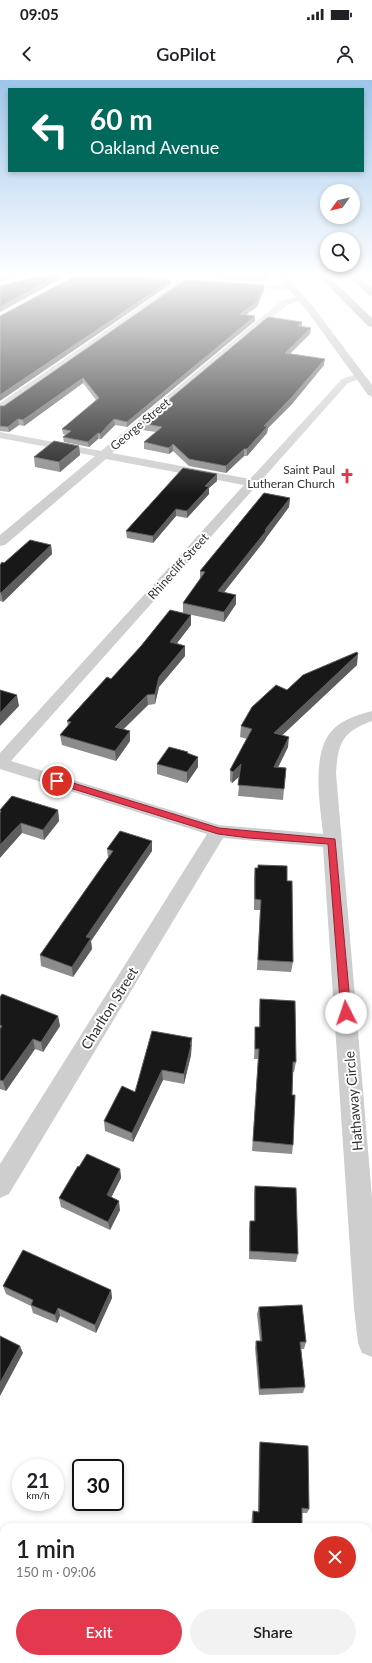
<!DOCTYPE html>
<html lang="en">
<head>
<meta charset="utf-8">
<style>
	:root { --surface:#fff; --page:#f2f2f2; --text:#202124; --muted:#757577; --accent:#e3384d }
	body { margin:0; font-family:Lato,sans-serif; background:var(--page); color:var(--text); height:100vh; display:flex; flex-direction:column; font-size:15px; white-space:nowrap }
	* { box-sizing:border-box; margin:0 }
	p { font-size:13px; color:var(--muted) }
	.icon { flex:none; width:22px; height:22px; fill:none; stroke:currentColor; stroke-width:2; stroke-linecap:round; stroke-linejoin:round }
	.map { position:relative; flex:1; overflow:hidden }
	.panel { position:absolute; left:0px; top:1443px; width:372px; height:140px; display:flex; flex-direction:column; background:var(--surface); border-radius:12px 12px 0 0; box-shadow:0 2px 6px #0003 }
	.panel>* { flex:none }
	.hud { position:absolute; left:8px; top:8px; width:356px; height:84px; border-radius:0px; box-shadow:0 2px 6px #0003; background:#00695c; color:#fff; overflow:hidden }
	.needle { width:26px; rotate:236deg }
	.controls { position:absolute; left:320px; top:104px; display:grid; gap:8px }
	.controls a { display:grid; place-items:center; width:40px; height:40px; border-radius:50%; background:var(--surface); box-shadow:0 2px 6px #0003; font-size:20px }
	.speed { position:absolute; left:12px; top:1379px; display:flex; gap:8px; font-size:20px; font-weight:700; text-align:center }
	.speed>* { display:grid; place-content:center; width:52px; height:52px; border-radius:50%; background:var(--surface); box-shadow:0 2px 6px #0003; line-height:1 }
	.speed small { font-size:10px; font-weight:400 }
	.speed .limit { border:2px solid #111; border-radius:6px; background:#fff; color:#111 }
	.pin { position:absolute; display:grid; place-items:center; width:34px; height:34px; color:#fff; margin:-17px; border:2px solid #fff; border-radius:50%; box-shadow:0 1px 4px #0007 }
	.me { position:absolute; width:44px; margin:-22px; rotate:356deg; stroke-linejoin:round; filter:drop-shadow(0 0 3px #0008) }
	.turn { display:flex; align-items:center; gap:14px; height:84px; padding:0 16px; font-size:18px }
	.turn .icon { width:52px; height:52px; stroke-width:2.5 }
	.turn b { display:block; font-size:28px; line-height:34px }
	.round { display:grid; place-items:center; flex:none; width:42px; height:42px; border-radius:21px; background:var(--page) }
	.summary { display:flex; align-items:center; justify-content:space-between; height:68px; padding:0 16px }
	h1 { font-size:24px; font-weight:600; line-height:30px }
	.primary-button { display:flex; gap:8px; margin-top:auto; padding:8px 16px }
	.primary-button a { flex:1; height:46px; border-radius:24px; background:var(--accent); color:#fff; font-size:16px; font-weight:600; line-height:46px; text-align:center }
	.primary-button a+a { background:var(--page); color:var(--text) }
	.status { display:flex; justify-content:space-between; align-items:center; height:28px; padding:0 20px; background:var(--surface); direction:ltr }
	.status svg { height:11px; fill:currentColor }
	header { display:flex; justify-content:space-between; align-items:center; height:52px; padding:0 16px; background:var(--surface); font-size:18px; font-weight:600 }
	.map>svg:first-child { display:block }
	.lines { fill:none; stroke-linecap:round; stroke-linejoin:round }
	.street { fill:#cecece; fill-rule:evenodd }
	.secondary { fill:#bbb; fill-rule:evenodd }
	.highway { fill:#989898; fill-rule:evenodd }
	.wall { fill:#8c8c8c }
	.shaded-wall { fill:#5d5d5d }
	.building { fill:#181818; stroke:#5d5d5d }
	.route { fill:#e3384d; stroke:#942432 }
	.labels { text-anchor:middle; dominant-baseline:central; stroke-width:4; stroke-linejoin:round; paint-order:stroke }
	.far-street-label { font-size:12px; fill:#313131; stroke:#fff }
	.far-poi-label { font-size:12px; fill:#313131; stroke:#fff; text-anchor:end }
	.street-label { font-size:14px; fill:#313131; stroke:#fff }
</style>
</head>
<body>
<div class="status"><b>09:05</b><svg viewBox="0 0 49 12"><path d="M0 12V9h3v3zM5 12V6h3v6zM10 12V3h3v9zM15 12V0h3v12zM26 1h20v11H26zM47 4h2v5h-2z"/></svg></div>
<header><svg class="icon" aria-label="back" viewBox="0 0 24 24"><path d="M15 5l-7 7 7 7"/></svg>GoPilot<svg class="icon" aria-label="person" viewBox="0 0 24 24"><circle cx="12" cy="8" r="4"/><path d="M4 21q1-7 8-7t8 7"/></svg></header>
<div class="map">
<svg width="372" height="1583" viewBox="0 0 372 1583">
	<rect width="100%" height="100%" fill="#fff"/>
	<g class="lines">
		<!-- street -->
		<path class="street" d="M62,193l45,1 1,2 -4,2 -38,-3z
			M142,196l68,5 4,2 -4,2 -25,-2 -181,127 -4,1v-8l175,-120 -30,-3 -4,-2z
			M236,203l57,3 4,2 -4,2 -54,-3 -4,-2z
			M301,216l4,2 -1,2 -17,5 -175,148 138,26 92,-100 18,-6 5,3 -2,2 -15,5 -337,378 208,64 104,9c-3,-31 -14,-88 15,-109 10,-7 22,-11 34,-14v10c-30,11 -34,22 -36,52l36,424v160l-10,-4 -4,-10 -4,-35 -31,-461 -100,-9 -214,356 -9,4v-34l207,-330 -207,-65v-16l244,-268 -138,-26 -101,86 -5,1v-11l95,-79 -95,-18v-6l101,19 180,-150z"/>
		<!-- secondary -->
		<path class="secondary" d="M275,193h9l30,35 58,77v12l-4,-2 -60,-83z"/>
		<!-- highway -->
		<path class="highway" d="M316,193h9l47,45v9l-4,-1z
			M345,193h10l17,15v8l-3,-1z"/>
	</g>
	<!-- wall -->
	<path class="wall" d="M128,193h133l6,5 -1,4z
		M264,205v5l-7,17 -12,8 10,1v5l-128,106 -12,-2 -14,14h-3l-9,8 -25,-5 -1,-5 3,-2 -3,-1 -1,-5 34,-29 -13,-17 -59,43 -5,-1 -10,7 -9,-1v-25h4z
		M302,247l9,1 -1,6 -20,20 34,11 -32,39 -24,24 -1,5 -20,23h-3l-18,17 -37,-7 -16,-15 -4,3 -25,-5v-7l12,-10 -14,-2 -1,-7z
		M79,366l1,9 -20,17 -25,-5 -1,-10z
		M217,394v7l-8,7v6l-22,24 -11,-2 -23,27 -26,-5 -1,-7z
		M290,418l-1,9 -23,31 -1,2 -41,52 12,12 -12,18 -41,-9v-10l17,-24v-8z
		M51,465l1,9 -49,48 -3,-1v-36z
		M191,535v10l-14,18 8,3v10l-26,31 -4,17 -7,1 -25,25 7,1v10l-14,20 -54,-16 -2,-10 8,-9 -1,-5 44,-42z
		M357,585l-75,70 6,12 -10,20 8,1 -3,32 -45,-4 2,-20 -8,7 -2,-2v-11l17,-31 -7,-2 1,-11 46,-36z
		M188,672v2l10,13 -11,16 -30,-9v-10z
		M0,730h58l1,11 -15,19 -22,-7z
		M152,761v10l-61,90 1,8 -19,28 -32,-11 -1,-11 68,-97 -1,-9z
		M255,788l32,13 6,81 -2,10 -34,-2 3,-60h-6v-32z
		M0,917l58,19 2,10 -17,26 -8,-3 -29,42 -6,-2z
		M260,919l36,63 -2,10h-1l-1,23 1,50 -1,9 -40,-3 6,-92h-4l1,-22v-10h4v-17z
		M192,958l-1,17 -7,29 -21,-4 -30,62 -28,-11 -1,-10z
		M79,1087l41,2 1,9 -10,19 9,13 -10,20 -49,-23 -2,-9z
		M255,1106l43,68 -2,8 -47,-3v-30l1,-8h4v-26z
		M3,1206l108,4 1,8 -16,35 -36,-17 -3,7 -24,-10 -2,-7 -25,-12z
		M259,1227l47,35 -2,7h-3l4,38 -2,6 -44,2 -4,-47 1,-7h4l-3,-27z
		M260,1362l49,67 -2,4h-5v14h-51l1,-11 1,-5 5,1 1,-64z
		M283,1579h51v4h-51z"/>
	<!-- shaded-wall -->
	<path class="shaded-wall" d="M15,193h19l-34,8v-4z
		M63,193h3v3l-66,36v-5z
		M171,200v4l-171,117v-6z
		M264,205v5l-7,17 -17,12v-5z
		M255,236v5l-128,106v-5z
		M302,242v5l-4,-1z
		M311,248l-1,6 -26,25 1,-6z
		M325,279l-1,6 -32,39 -24,24 -1,5 -20,23v-7l17,-23z
		M83,298v5l-59,43 -1,-6z
		M18,339l1,6 -10,7 -1,-5z
		M114,339l1,6 -14,14 -1,-5z
		M98,353v6l-9,8 -1,-5z
		M173,364v7l-4,3v-6z
		M79,366l1,9 -20,17 -1,-10z
		M244,369v7l-18,17v-7z
		M217,394v7l-8,7v6l-22,24v-7l18,-25z
		M290,418l-1,9 -23,31 -1,2 -47,60v-9z
		M176,429v7l-23,27v-7z
		M51,465l1,9 -49,48 -2,-9z
		M236,515v9l-12,18v-10z
		M191,535v10l-21,27v-10z
		M185,566v10l-26,31 -4,17v-10l4,-17z
		M358,574l-1,11 -84,79 1,-11z
		M17,615l2,11 -19,20v-13z
		M147,615l1,10 -33,32v-10z
		M130,651v10l-14,20 -1,-10z
		M289,657l-1,10 -15,31 1,-11z
		M198,677v10l-11,16v-11z
		M241,684v11l-9,8 1,-11z
		M58,730l1,11 -15,19 -1,-10z
		M21,743l1,10 -22,25v-13z
		M152,761v10l-61,90 1,8 -19,28 -1,-10 14,-30z
		M58,936l2,10 -17,26 -2,-10z
		M192,958l-1,17 -7,29v-10z
		M33,959l2,10 -29,42 -3,-10z
		M162,990l1,10 -30,62 -1,-9z
		M120,1089l1,9 -13,26 -1,-9z
		M119,1121l1,9 -10,20 -2,-8z
		M111,1210l1,8 -16,35 -1,-8z
		M58,1228l2,8 -3,7 -2,-8z
		M20,1266l3,7 -23,43v-13z"/>
	<!-- building -->
	<path class="building" d="M0,193h15l-15,4z
		M50,193h13l-63,34v-21z
		M81,193l90,7 -171,115v-79z
		M195,193h66l6,5z
		M185,200l79,5 -7,17 -17,12 15,2 -128,106 -13,-3 -14,15 -2,-1 -10,9 -25,-5 8,-6 -9,-2 37,-31 -16,-20 -60,42 -5,-1 -10,8 -8,-1v-20h4z
		M268,237l34,5 -4,4 13,2 -26,25 40,6 -33,38 -28,29h4l-21,23h-3l-18,17 -37,-7 -16,-15 -4,4 -25,-6 18,-15 -21,-4z
		M54,361l25,5 -20,16 -25,-5z
		M183,388l34,6 -12,12 4,1 -22,24 -11,-2 -23,27 -27,-5z
		M264,413l26,5 -25,32 1,1 -48,60 18,4 -12,17 -41,-9 22,-31 -5,-1z
		M30,460l21,5 -50,48 -1,-1v-27l2,-3 2,1z
		M170,530l21,5 -21,27 15,4 -26,31 -4,17 -8,1 -32,32 15,4 -15,20 -55,-16 11,-13 -4,-1 40,-44 4,2 30,-33z
		M357,572l1,2 -84,79 15,4 -15,30 12,1 -2,21 -46,-4 3,-21 -8,8 -3,-2 22,-41 -11,-3 11,-19 24,-22 11,5 16,-15z
		M0,610l17,5 -17,18z
		M169,667l19,5 -1,1 11,4 -11,15 -30,-8z
		M12,716l46,14 -15,20 -22,-7 -21,22v-32l1,-1 -1,-2z
		M120,751l32,10 -66,96 5,1 -19,29 -32,-12 73,-104 -6,-2z
		M258,785l29,1v15h5l1,81 -35,-2 3,-60 -6,-1v-31h3z
		M2,914l56,22 -17,26 -8,-3 -30,42 -3,-1v-51l2,-3 -2,-1v-28z
		M260,919l35,2 1,61h-3l-1,33h3l-2,50 -40,-4 6,-92h-4v-22h5z
		M152,951l40,7 -2,6 1,1 -7,29 -22,-4 -30,63 -28,-12 18,-35 13,6z
		M87,1074l33,15 -13,26 12,6 -11,21 -49,-24 19,-32 1,1z
		M255,1106l41,2 2,66 -48,-3v-30h5z
		M23,1170l88,40 -16,35 -37,-17 -3,7 -24,-10 2,-5 -30,-14z
		M302,1225l4,37h-6l5,45 -45,2 -4,-48h6l-3,-34z
		M0,1256l20,10 -20,37z
		M260,1362l48,4 1,63 -7,-1v19h-49v-16l6,1z
		M285,1579h49v4h-49z"/>
	<!-- sky -->
	<linearGradient id="sky" x2="0" y2="1"><stop stop-color="#9dc6ea"/><stop offset="0.47" stop-color="#fff"/><stop offset="1" stop-color="#fff" stop-opacity="0"/></linearGradient>
	<rect width="372" height="415" fill="url(#sky)"/>
	<!-- route -->
	<path class="route" d="M57,698l162,50 116,11 16,174 -2,3 -3,1 -4,-1 -1,-3 -13,-169 -79,-6 -31,-4 -164,-51 -1,-2 1,-2z"/>
	<!-- icons -->
	<defs>
		<g id="church-bare" transform="scale(1.2)"><path d="M-1.2-6h2.4v3.5h3.3v2.4h-3.3V6h-2.4V-.1h-3.3v-2.4h3.3Z" fill="#e3384d" stroke="#fff" stroke-width="2.5" paint-order="stroke"/></g>
	</defs>
	<g fill-rule="evenodd">
		<use href="#church-bare" x="347" y="396"/>
	</g>
	<g class="labels">
		<!-- far-street labels -->
		<g class="far-street-label">
			<text transform="translate(140 344) rotate(-40)">George Street</text>
			<text transform="translate(178 486) rotate(-48)">Rhinecliff Street</text>
		</g>
		<!-- far-poi labels -->
		<g class="far-poi-label">
			<text x="335" y="389">Saint Paul<tspan x="335" dy="14">Lutheran Church</tspan></text>
		</g>
		<!-- street labels -->
		<g class="street-label">
			<text transform="translate(109 928) rotate(-58)">Charlton Street</text>
			<text transform="translate(353 1021) rotate(-95)">Hathaway Circle</text>
		</g>
	</g>
</svg>
<div class="controls">
<a><svg class="needle" viewBox="-14 -14 28 28"><path d="M0-13l5 13h-10z" fill="#e53935"/><path d="M0 13l5-13h-10z" fill="#757577"/></svg></a>
<a><svg class="icon" aria-label="search" viewBox="0 0 24 24"><circle cx="10" cy="10" r="6"/><path d="M15 15l6 6"/></svg></a>
</div>
<div class="speed"><div>21<small>km/h</small></div><div class="limit">30</div></div>
<div class="pin" style="left:57px;top:701px;background:#d93025"><svg class="icon" aria-label="arrive" viewBox="0 0 24 24"><path d="M6 21V4h12l-3 4 3 4H6"/></svg></div>
<svg class="me" style="left:346px;top:933px" viewBox="-20 -20 40 40"><circle r="19" fill="#fff"/><path d="M0-13L10 11 0 6-10 11z" fill="#e3384d"/></svg>
<div class="hud">
<div class="turn"><svg class="icon" aria-label="left" viewBox="0 0 24 24"><path d="M17 20v-9H6M10 6l-5 5 5 5"/></svg><div><b>60 m</b>Oakland Avenue</div></div>
</div>
<section class="panel">
<div class="summary"><div><h1>1 min</h1><p>150 m · 09:06</p></div><a class="round" style="background:#d93025;color:#fff"><svg class="icon" aria-label="close" viewBox="0 0 24 24"><path d="M6 6l12 12M18 6L6 18"/></svg></a></div>
<div class="primary-button"><a>Exit</a><a>Share</a></div>
</section>
</div>
</body>
</html>
